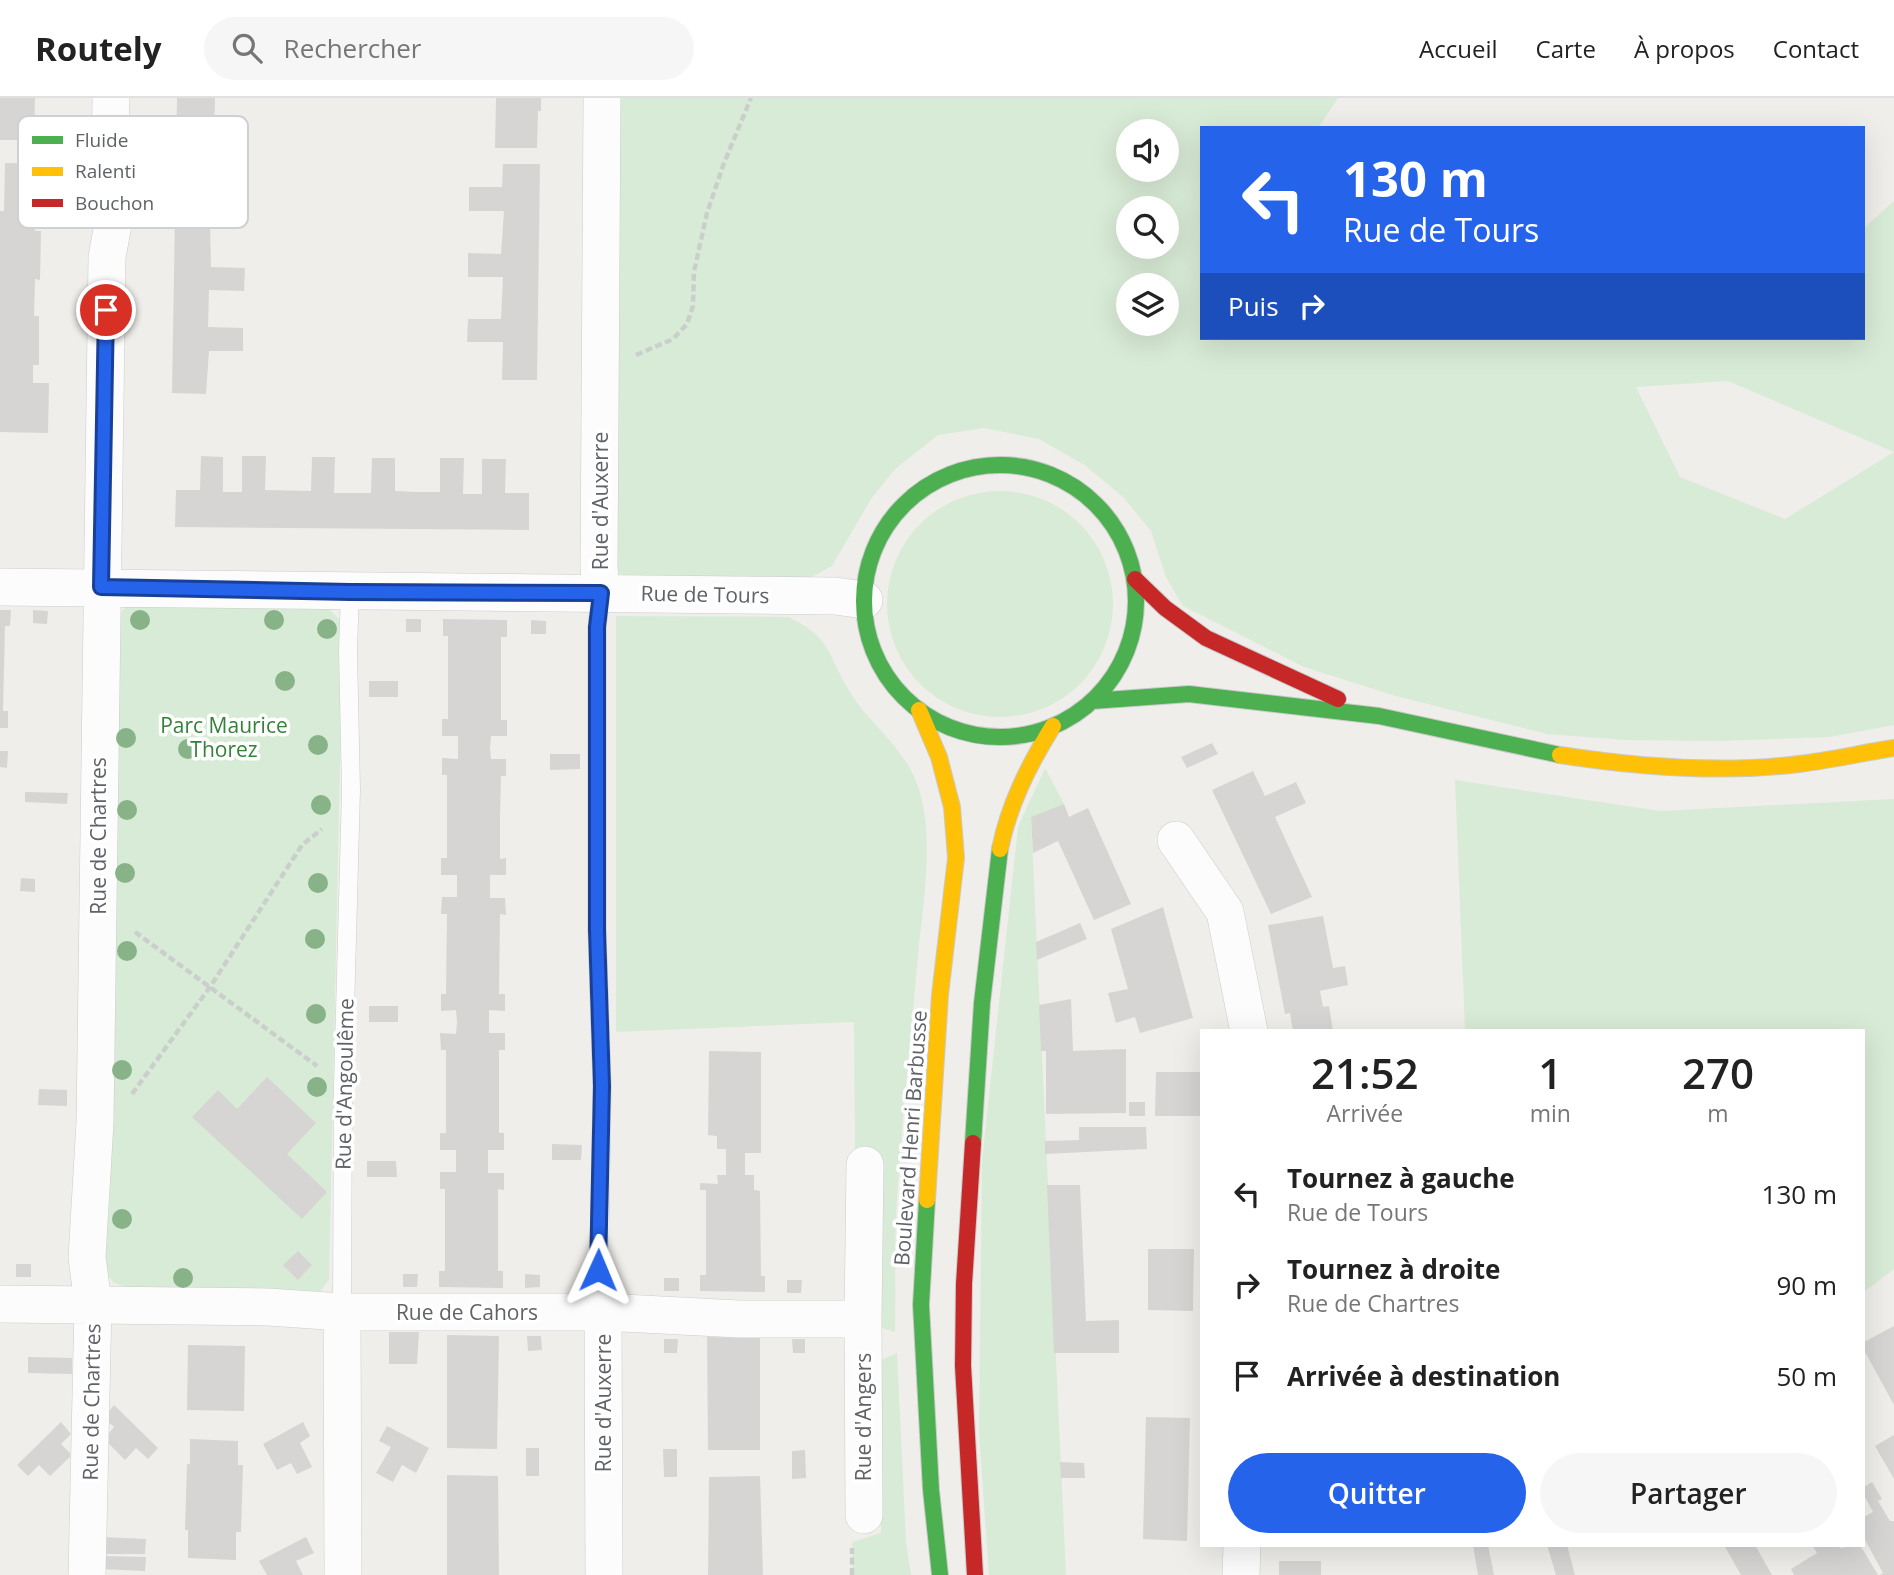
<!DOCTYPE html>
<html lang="fr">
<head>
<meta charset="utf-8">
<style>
	:root { --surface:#fff; --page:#f6f6f6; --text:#222; --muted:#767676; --line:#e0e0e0; --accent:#2563eb }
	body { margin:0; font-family:"Open Sans",sans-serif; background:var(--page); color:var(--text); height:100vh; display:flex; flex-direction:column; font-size:26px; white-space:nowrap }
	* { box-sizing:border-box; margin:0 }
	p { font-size:23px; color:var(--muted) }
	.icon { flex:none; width:38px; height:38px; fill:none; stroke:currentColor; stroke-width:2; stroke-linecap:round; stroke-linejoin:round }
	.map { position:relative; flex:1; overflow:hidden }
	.sheet { position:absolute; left:1200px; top:931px; width:665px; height:518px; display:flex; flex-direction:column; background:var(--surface); border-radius:0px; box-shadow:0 7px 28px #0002 }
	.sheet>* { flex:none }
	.banner { position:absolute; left:1200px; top:28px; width:665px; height:214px; border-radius:0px; box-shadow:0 7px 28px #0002; background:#2563eb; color:#fff; overflow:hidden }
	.fabs { position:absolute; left:1116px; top:21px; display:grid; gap:14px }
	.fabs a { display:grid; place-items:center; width:63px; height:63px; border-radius:50%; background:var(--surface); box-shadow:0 7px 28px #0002; font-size:35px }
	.pin { position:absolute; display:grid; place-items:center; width:60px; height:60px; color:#fff; margin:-30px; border:4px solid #fff; border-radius:50%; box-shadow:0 2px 7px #0007 }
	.me { position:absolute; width:77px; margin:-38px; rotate:1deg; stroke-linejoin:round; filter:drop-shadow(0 0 5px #0008) }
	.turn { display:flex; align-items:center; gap:24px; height:147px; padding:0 28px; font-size:32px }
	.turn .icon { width:91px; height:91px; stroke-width:2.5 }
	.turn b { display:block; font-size:49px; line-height:60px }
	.then { display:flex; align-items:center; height:66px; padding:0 28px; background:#0003; gap:14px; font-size:26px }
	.eta { display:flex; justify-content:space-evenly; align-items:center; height:119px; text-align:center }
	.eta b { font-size:42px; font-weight:600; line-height:49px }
	.primary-button { display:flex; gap:14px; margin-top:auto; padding:14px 28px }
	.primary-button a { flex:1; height:80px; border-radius:42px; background:var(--accent); color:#fff; font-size:28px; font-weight:600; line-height:80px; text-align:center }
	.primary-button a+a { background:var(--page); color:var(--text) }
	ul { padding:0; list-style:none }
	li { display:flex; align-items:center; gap:21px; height:91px; padding:0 28px }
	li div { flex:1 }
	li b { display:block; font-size:26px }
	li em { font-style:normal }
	header { display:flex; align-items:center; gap:42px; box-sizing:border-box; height:98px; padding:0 35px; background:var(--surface); border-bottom:2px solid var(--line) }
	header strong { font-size:33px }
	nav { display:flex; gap:38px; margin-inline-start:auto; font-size:24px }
	.search { width:490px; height:63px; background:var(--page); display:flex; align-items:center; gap:18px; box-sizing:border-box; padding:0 24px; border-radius:38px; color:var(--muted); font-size:26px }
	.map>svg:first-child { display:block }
	.green { fill:#d8ebd6; fill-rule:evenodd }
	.building { fill:#d6d5d3 }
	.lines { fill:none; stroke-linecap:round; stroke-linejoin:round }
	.lane-casing { stroke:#cbcccc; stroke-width:19 }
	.street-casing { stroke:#cbcccc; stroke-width:38 }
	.fast-casing { stroke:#cacacb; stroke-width:18 }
	.slow-casing { stroke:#cacacb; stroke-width:18 }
	.jam-casing { stroke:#cacacb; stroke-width:18 }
	.path { stroke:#cacfcc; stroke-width:4.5; stroke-dasharray:7 3.5; stroke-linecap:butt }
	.lane { stroke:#fdfcfc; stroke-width:18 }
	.street { stroke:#fdfcfc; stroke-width:37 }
	.fast { stroke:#4caf50; stroke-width:16 }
	.slow { stroke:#ffc107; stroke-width:16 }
	.jam { stroke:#c62828; stroke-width:16 }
	.tree { fill:#88b388 }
	.route-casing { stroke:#184099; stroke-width:18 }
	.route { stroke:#2563eb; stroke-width:12 }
	.labels { text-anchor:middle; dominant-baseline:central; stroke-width:7; stroke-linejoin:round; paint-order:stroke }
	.street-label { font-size:21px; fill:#5f6368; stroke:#fff }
	.park-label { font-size:21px; fill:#348238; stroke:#fff }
	.key { fill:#fff; stroke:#cfd0d2; stroke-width:2 }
	.key-label { font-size:19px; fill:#5f6368 }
</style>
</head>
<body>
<header>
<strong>Routely</strong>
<div class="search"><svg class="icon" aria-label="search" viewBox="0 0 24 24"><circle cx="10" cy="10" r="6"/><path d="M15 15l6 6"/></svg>Rechercher</div>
<nav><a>Accueil</a><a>Carte</a><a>À propos</a><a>Contact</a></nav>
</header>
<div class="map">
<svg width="1894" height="1477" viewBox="0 0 1894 1477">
	<rect width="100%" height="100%" fill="#efeeea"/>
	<!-- green -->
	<path class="green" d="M616,0h722l-20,30h-116v210h662v-110l30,-27v524l-64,12 -111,4 -94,-1 -78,-6 -151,-38 -92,-29 -121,-61 -17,-29 -15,-46 -28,-34 -37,-31 -47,-27 -55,-11 -46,7 -43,34 -24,30 -39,67 -28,15h-153l-35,-8zM1129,33h38v39h-38zM1129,110h38v39h-38zM1129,187h38v39h-38zM1728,283l166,71 -109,67 -105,-42 -44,-90z
		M887 506a113 113 0 1 1 226 0a113 113 0 1 1-226 0Z
		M127,507l200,2 16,16 -14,657 -11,14 -186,-4 -19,-8 -13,-17 10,-638z
		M616,518l172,1c44,20 39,38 62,75 19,32 52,53 66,89 20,50 7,122 2,174 -7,81 -16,163 -21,244 -3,44 -1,89 -2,133l-16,-5 -1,-175 -23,-1 -1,-129 -238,10z
		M1045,670l19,36 -33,14 35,757h-77l-10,-143 3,-271 36,-334z
		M1455,682l206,31 233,-12v470l-30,23v-261h-399z
		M897,1255l9,189 5,33h-59v-33l29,-9 -2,-172z"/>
	<!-- building -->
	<path class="building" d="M0,0h35l-1,42h-34z
		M177,0h38l-1,38h33v24l-35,-1v43h34v24l-36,-1 1,42 34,1 -1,23 -35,-1 -1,37 35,1v23h-34l-3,43 -34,-1z
		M496,0h45v13h-3l-1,37h-42z
		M5,65l48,1 -2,49h-15l-1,18h6l-1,49 -5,-1 -1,37h5v49h-6v18h16l-1,50 -48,-1v-221h4z
		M503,66h37l-3,216h-35l1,-38h-36l1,-23h33l2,-42h-35v-24l33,1 3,-43h-35v-24h33z
		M201,358l22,1v35h19v-36h24l-1,34 46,1 1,-34h23l-1,36h37l1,-35h23v33l22,1h23v-34h24l-1,36h19v-35h24l-1,34h24v37l-354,-3 1,-37h24z
		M0,512h11l-1,16h-5l-2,85h5v17h-8z
		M33,512l15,1 -1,13 -14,-1z
		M406,521h15v13h-15z
		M443,521l64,1v17h-6v83h6v16h-16l-1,12 1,11h15v17h-5l-1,42v41l6,-1v17h-16v23h15l1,17 -6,-1 -1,80h6v17l-16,-1v23h16v17h-6v83h5v17h-16v23h16v17l-6,-1v82h5v17l-64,-1v-16h6v-82h-5v-17h16v-22h-16v-17h6v-83h-5l-1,-17 16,1 1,-12 -1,-12 -15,1v-17h5l1,-80h-6l1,-17h15v-22h-16v-17h6v-83h-5v-17l16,1v-23h-16v-17h6v-83h-5z
		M531,522l15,1v13h-15z
		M369,583h29v16h-29z
		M1212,645l6,11 -31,14 -6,-11z
		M0,653h8l-1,17 -7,-1z
		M550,656h30v15l-30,1z
		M1253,673l12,25 31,-14 10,21 -31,14 37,80 -41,17 -59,-124z
		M25,694l43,1 -1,11 -42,-2z
		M1064,706l5,13 19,-9 43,96 -37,16 -36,-79 -25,12 -2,-36z
		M21,780l14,1v13l-15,-1z
		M1163,809l30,111 -53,15 -5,-16 -19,6 -8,-30 20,-4 -17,-60z
		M1323,818l10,52 12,-2 3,19 -28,6 3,16 6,-1 4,25h-40l-3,-18 -5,1 -17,-89z
		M1080,825l7,16 -50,21 -1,-18z
		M1071,901l2,52 53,-2v64l-80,1v-63h-5l-2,-46z
		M369,908h29v16h-29z
		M709,953l52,1v101h-16v22h9v15l6,1 1,85h4v16l-65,-1v-16h6v-85h-6v-7l18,1 -1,-9h9v-26h-9v-13l-9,-1z
		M1156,974h45v44h-46z
		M267,979l49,46 -29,31 40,38 -25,27 -110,-102 26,-27 19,19z
		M39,991l28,1v16l-29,-1z
		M1129,1004h16v14h-16z
		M1079,1029h67l1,22 -102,5v-13l34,-1z
		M552,1046l30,1 -1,15h-29z
		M367,1063h29l1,16h-30z
		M1047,1087h33l6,136 33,-1v33h-65z
		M1148,1151h46l-1,62 -45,-1z
		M298,1153l14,14 -14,15 -15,-15z
		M16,1166h15v13h-15z
		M403,1176h15l-1,13h-14z
		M525,1176l15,1v12l-15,1z
		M664,1180h15v13h-15z
		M787,1182h15l-1,13h-14z
		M1894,1228v79l-30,-55v-8z
		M389,1234h30l-2,32h-28z
		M447,1237l52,1 -2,113 -50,-1z
		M527,1238h14l1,14 -14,1z
		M707,1239l53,1v112h-52z
		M664,1241h14l-1,14h-13z
		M792,1241h13v14h-12z
		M188,1247l57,1 -1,65 -57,-1z
		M28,1259l44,1v16l-44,-1z
		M114,1307l44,43 -10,11 -12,-11 -11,12 -21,-21 10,-12 -10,-9z
		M1146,1319l44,1 -3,123 -44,-2z
		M61,1324l10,12 -10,10 9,9v4l-20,19 -11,-11 -11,11 -11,-11z
		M303,1324l7,14 -10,7 12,24 -15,7 -6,-11 -14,7 -14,-26z
		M387,1328l42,22 -13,25 -14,-8 -9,17 -17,-9 15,-26 -12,-6z
		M1894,1337v44l-19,-33z
		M190,1341l48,2v24h5l-2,67h-5v28l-48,-2v-28h-3l2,-66h3z
		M526,1350h13v28h-13z
		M663,1351h14v28h-13z
		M805,1352l1,28 -14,1v-28z
		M1060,1364l24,1 1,15h-24z
		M447,1377l51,1 1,99h-52z
		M760,1378l3,99h-55l1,-98z
		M1872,1384l10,17 -4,2 12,20h4v54h-14l3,-2 -19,-35v-21l9,-5 -9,-17v-8z
		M102,1439l44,2 -1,15h-42z
		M306,1439l8,16 -18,8 7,14h-36l-8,-14z
		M1473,1447h15l6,30h-16z
		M1547,1447h20l8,30h-19z
		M1724,1447h31l17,30h-31z
		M1812,1447h26l2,3 20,-3 18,30h-84l-3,-6 26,-16z
		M101,1458l45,1 -1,14 -45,-2z
		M1279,1463h42v14h-42z"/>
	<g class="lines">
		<!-- lane casing -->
		<g class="lane-casing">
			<path id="lane" d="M601,495l-4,34v303l5,156 -3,184 4,42
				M342,1214l1,-227 8,-295 -3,-139 2,-59"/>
		</g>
		<!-- street casing -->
		<g class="street-casing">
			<path id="street" d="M0,489l835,9 29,4
				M601,495l-2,-26 3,-469
				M1176,742l49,72 24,119
				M0,1206l268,3 74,5h261l136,7h124l2,-154
				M342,1214l1,263
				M603,1214l1,263
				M863,1221l1,196
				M87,1477l6,-271 -6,-47 8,-135 12,-865 12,-65 -9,-28 1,-66
				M1241,1477l1,-30"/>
		</g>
		<!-- fast casing -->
		<g class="fast-casing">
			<path id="fast" d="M864 503a136 136 0 1 1 272 0a136 136 0 1 1-272 0Z
				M1092,603l97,-7 190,22 181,39
				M973,1045l9,-140 18,-154
				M927,1102l-6,105 10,185 9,85"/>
		</g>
		<!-- slow casing -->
		<g class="slow-casing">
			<path id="slow" d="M919,612l20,47 13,50 4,51 -16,137 -13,205
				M1560,657c78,12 160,19 239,9 32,-4 63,-11 95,-16
				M1000,751c9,-45 29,-84 53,-123"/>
		</g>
		<!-- jam casing -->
		<g class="jam-casing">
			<path id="jam" d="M1135,481l30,29 41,30 132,61
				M973,1045l-9,141 -1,82 12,209"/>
		</g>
		<!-- path -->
		<path class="path" d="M636,257l37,-16 14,-15 6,-18 1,-34 13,-59 17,-50 27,-65
			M135,834l182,134
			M132,996l78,-107 92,-142 20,-16
			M852,1477v-27"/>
		<!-- lane -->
		<use href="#lane" class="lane"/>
		<!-- street -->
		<use href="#street" class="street"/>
		<!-- fast -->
		<use href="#fast" class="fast"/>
		<!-- slow -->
		<use href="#slow" class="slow"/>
		<!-- jam -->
		<use href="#jam" class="jam"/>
	</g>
	<!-- trees -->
	<g class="tree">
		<circle cx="140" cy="522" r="10"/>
		<circle cx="274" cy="522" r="10"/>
		<circle cx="327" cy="531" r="10"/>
		<circle cx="285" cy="583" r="10"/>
		<circle cx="126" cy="640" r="10"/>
		<circle cx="318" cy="647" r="10"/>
		<circle cx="188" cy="651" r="10"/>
		<circle cx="321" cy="707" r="10"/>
		<circle cx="127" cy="712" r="10"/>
		<circle cx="125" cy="775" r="10"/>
		<circle cx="318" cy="785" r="10"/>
		<circle cx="315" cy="841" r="10"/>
		<circle cx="127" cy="853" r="10"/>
		<circle cx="316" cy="916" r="10"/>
		<circle cx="122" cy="972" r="10"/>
		<circle cx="317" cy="989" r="10"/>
		<circle cx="122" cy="1121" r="10"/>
		<circle cx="183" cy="1180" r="10"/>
	</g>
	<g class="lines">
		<!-- route casing -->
		<g class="route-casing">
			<path id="route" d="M106,212l-5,277 249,5 251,1 -4,34v303l5,156 -4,184"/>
		</g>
		<!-- route -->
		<use href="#route" class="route"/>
	</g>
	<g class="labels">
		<!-- street labels -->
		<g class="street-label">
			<text transform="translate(600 403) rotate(-90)">Rue d'Auxerre</text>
			<text transform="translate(705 496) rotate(1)">Rue de Tours</text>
			<text transform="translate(98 738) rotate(-90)">Rue de Chartres</text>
			<text transform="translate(344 986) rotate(-89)">Rue d'Angoulême</text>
			<text transform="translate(910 1040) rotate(-86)">Boulevard Henri Barbusse</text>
			<text x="467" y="1214">Rue de Cahors</text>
			<text transform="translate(91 1304) rotate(-89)">Rue de Chartres</text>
			<text transform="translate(603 1305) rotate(-90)">Rue d'Auxerre</text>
			<text transform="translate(863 1319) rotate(-90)">Rue d'Angers</text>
		</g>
		<!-- park labels -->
		<g class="park-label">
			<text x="224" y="627">Parc Maurice<tspan x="224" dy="24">Thorez</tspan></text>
		</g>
	</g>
	<!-- legend -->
	<rect x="18" y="18" width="230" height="112" rx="10" class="key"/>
	<rect x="32" y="38" width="31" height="8" fill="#4caf50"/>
	<rect x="32" y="69" width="31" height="9" fill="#ffc107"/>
	<rect x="32" y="101" width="31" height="8" fill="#c62828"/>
	<g class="key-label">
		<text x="75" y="49">Fluide</text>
		<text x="75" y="80">Ralenti</text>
		<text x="75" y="112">Bouchon</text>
	</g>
</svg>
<div class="fabs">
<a><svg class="icon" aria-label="sound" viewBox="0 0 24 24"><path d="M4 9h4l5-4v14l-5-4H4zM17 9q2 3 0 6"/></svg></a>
<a><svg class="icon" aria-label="search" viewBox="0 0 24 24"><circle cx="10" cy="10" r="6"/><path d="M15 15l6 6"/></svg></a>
<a><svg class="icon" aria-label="layers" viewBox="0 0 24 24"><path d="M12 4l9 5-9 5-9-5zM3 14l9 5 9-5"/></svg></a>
</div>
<div class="pin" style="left:106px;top:212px;background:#d93025"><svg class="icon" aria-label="arrive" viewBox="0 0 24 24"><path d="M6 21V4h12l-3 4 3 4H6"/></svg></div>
<svg class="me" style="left:598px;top:1172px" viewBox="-20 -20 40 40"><path d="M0-17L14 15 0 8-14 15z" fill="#2563eb" stroke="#fff" stroke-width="4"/></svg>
<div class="banner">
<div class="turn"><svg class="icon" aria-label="left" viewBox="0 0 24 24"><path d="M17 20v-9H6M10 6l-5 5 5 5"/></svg><div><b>130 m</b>Rue de Tours</div></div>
<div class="then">Puis<svg class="icon" aria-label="right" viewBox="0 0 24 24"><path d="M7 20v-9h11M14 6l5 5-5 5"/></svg></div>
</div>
<section class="sheet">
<div class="eta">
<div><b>21:52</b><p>Arrivée</p></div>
<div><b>1</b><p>min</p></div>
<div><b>270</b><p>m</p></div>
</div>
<ul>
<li><svg class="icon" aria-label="left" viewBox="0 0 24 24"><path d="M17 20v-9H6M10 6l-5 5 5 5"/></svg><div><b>Tournez à gauche</b><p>Rue de Tours</p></div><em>130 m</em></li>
<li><svg class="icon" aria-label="right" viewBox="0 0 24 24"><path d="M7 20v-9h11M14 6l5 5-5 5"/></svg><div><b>Tournez à droite</b><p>Rue de Chartres</p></div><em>90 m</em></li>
<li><svg class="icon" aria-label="arrive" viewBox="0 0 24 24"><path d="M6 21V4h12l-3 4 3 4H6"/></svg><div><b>Arrivée à destination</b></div><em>50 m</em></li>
</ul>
<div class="primary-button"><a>Quitter</a><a>Partager</a></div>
</section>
</div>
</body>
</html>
